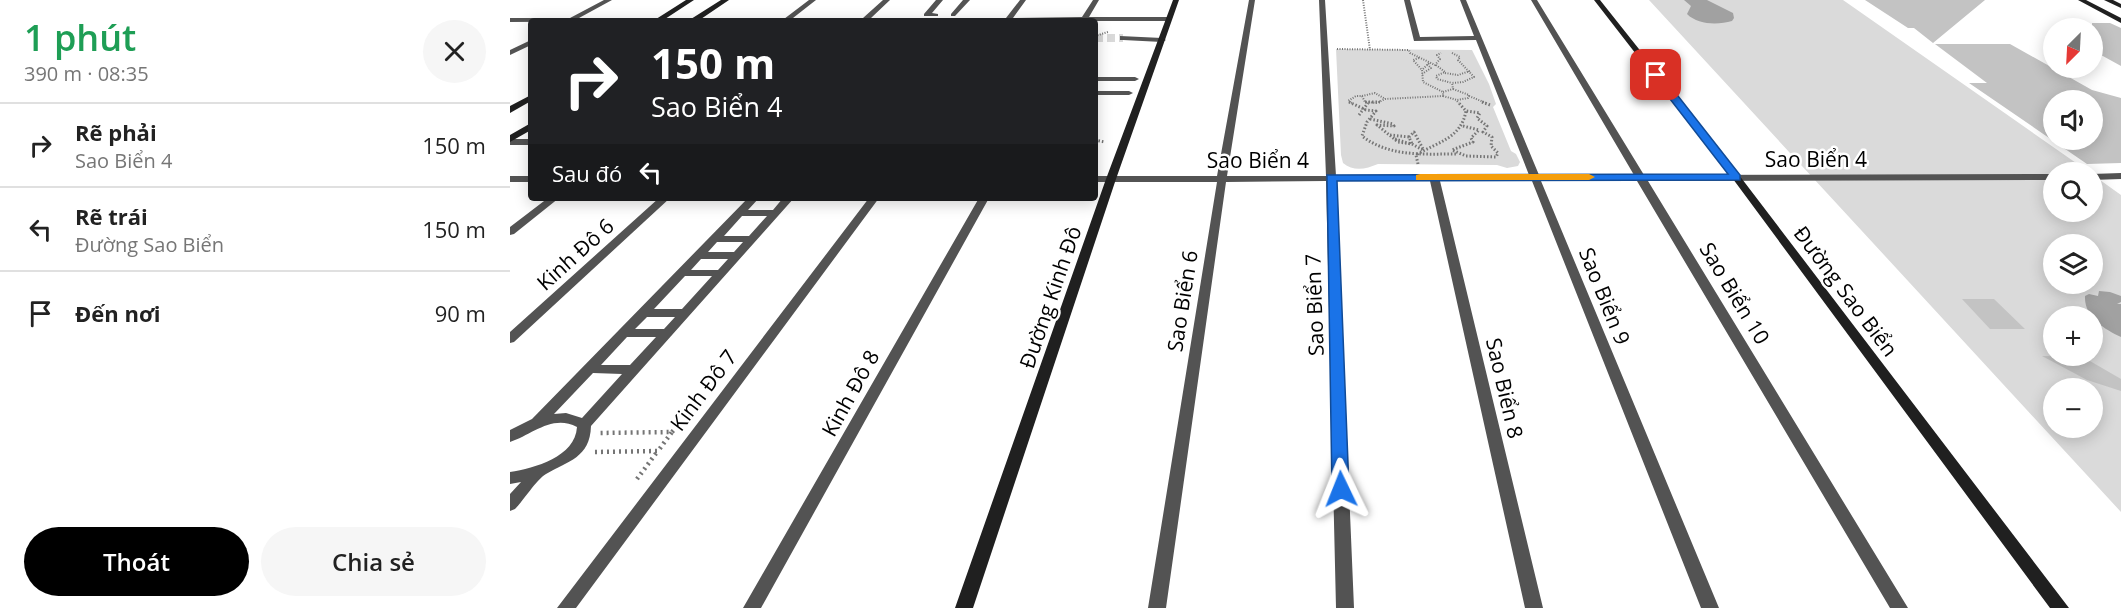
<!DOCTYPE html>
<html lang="vi">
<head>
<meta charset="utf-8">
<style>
	:root { --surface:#fff; --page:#f6f6f6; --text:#222; --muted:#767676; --line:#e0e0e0; --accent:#000 }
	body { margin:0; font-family:"Open Sans",sans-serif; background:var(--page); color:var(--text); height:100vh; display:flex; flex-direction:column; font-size:22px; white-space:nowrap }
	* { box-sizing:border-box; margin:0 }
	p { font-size:20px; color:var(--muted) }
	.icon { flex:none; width:33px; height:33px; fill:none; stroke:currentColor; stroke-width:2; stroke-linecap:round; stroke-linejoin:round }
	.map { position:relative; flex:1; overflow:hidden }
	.drawer { display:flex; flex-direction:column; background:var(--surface); width:510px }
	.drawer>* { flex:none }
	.top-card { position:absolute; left:18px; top:18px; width:570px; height:183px; border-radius:6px; box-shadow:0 3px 15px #0003; background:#202124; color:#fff; overflow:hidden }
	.needle { width:39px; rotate:204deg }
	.fabs { position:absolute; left:1533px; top:18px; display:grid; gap:12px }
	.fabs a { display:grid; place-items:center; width:60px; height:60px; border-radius:50%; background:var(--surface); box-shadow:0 3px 15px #0003; font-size:30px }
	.pin { position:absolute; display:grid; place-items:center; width:51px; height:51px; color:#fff; margin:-26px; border-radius:12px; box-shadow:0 3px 9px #0006 }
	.me { position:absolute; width:66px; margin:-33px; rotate:358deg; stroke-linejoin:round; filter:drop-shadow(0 0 4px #0008) }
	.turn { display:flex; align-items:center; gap:21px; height:126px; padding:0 24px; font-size:27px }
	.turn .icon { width:78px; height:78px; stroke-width:2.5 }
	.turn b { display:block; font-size:42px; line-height:51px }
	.then { display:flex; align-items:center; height:57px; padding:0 24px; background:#0003; gap:12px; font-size:22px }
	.round { display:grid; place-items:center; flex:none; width:63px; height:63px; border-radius:32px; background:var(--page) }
	.headline { display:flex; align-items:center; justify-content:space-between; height:102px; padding:0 24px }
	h1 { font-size:36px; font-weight:600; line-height:45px; color:#1e9e55 }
	.action { display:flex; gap:12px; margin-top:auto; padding:12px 24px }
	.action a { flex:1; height:69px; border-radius:36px; background:var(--accent); color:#fff; font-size:24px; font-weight:600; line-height:69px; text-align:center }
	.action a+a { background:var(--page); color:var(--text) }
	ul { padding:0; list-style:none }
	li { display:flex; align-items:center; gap:18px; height:84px; padding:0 24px; border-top:2px solid var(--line) }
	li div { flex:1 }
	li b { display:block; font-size:22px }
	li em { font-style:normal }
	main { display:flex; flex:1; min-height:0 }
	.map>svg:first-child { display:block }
	.green { fill:#dadada; fill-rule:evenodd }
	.water { fill:#a1a1a1 }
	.building { fill:#c3c3c3; fill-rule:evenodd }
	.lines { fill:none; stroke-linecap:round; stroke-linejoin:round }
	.street-tunnel { stroke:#d9d9d9; stroke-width:8; stroke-dasharray:8 4; stroke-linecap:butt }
	.path-far2 { stroke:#757575; stroke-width:2; stroke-dasharray:1 1.5; stroke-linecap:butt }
	.path-far1 { stroke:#757575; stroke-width:3; stroke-dasharray:1.5 2; stroke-linecap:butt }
	.path { stroke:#757575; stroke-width:4.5; stroke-dasharray:2 4; stroke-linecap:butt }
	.street { fill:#535353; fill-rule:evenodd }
	.secondary { fill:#202020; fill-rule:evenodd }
	.route { fill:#1a73e8; stroke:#114b97; stroke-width:1.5 }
	.slow { fill:#f59e0b }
	.labels { text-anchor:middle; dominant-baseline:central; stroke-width:5; stroke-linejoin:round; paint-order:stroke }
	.street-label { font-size:21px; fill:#000; stroke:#fff }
</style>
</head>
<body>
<main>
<section class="drawer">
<div class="headline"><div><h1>1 phút</h1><p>390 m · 08:35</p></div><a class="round"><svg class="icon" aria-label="close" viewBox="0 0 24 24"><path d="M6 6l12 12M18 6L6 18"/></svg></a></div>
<ul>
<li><svg class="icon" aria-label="right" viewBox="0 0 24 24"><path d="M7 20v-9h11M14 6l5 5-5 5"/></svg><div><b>Rẽ phải</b><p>Sao Biển 4</p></div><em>150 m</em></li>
<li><svg class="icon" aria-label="left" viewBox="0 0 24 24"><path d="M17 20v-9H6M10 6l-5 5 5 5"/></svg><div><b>Rẽ trái</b><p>Đường Sao Biển</p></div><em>150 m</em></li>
<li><svg class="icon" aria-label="arrive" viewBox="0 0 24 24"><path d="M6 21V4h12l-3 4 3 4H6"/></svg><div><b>Đến nơi</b></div><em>90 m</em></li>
</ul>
<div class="action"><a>Thoát</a><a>Chia sẻ</a></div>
</section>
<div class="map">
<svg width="1611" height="608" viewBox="0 0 1611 608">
	<rect width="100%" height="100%" fill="#fff"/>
	<!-- green -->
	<path class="green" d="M1139,0h194l246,172h-35v40h38l1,-37 28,20v317zM1544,244h38v40h-38zM1544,316h38v40h-38zM1544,388h38v40h-38z
		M826,49l136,1 17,34 7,20 -3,3 18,44 5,3 4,8 -2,4 -11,2 -10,-3 -119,-1c-12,5 -24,8 -35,-1l-2,-8z"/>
	<!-- water -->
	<path class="water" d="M1174,0h23l26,13 1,5 -2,3c-14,4 -34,4 -45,-7l4,-8z
		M1589,291l11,1 11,4v6l-4,2h4v33c-17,-8 -37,-20 -36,-41l4,-2 9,2z"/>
	<!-- building -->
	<path class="building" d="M1355,0h120l-52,43 -19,-15h-6z
		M1582,23h18l11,5v38l-29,-16z
		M1425,44h75l82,46 29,8v65l-34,1 -118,-81h18zM1544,100h38v40h-38z
		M1452,299h32l31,30h-35z
		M1532,356l41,1 38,22v12l-34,-11z"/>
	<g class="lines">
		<!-- street-tunnel -->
		<path class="street-tunnel" d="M585,38h28"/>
		<!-- path-far2 -->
		<path class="path-far2" d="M853,0l7,50
			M585,36l13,-4
			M827,49l72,1 1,3 25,12 5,-6 -3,-4 4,-2
			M942,53l8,4 -2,3 16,17 -11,5 -11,1 1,6
			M909,58l-6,2 9,10
			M919,63l-7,7 1,12 20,10
			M926,65l9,7 -9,4 1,3 15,4
			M935,73l13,2 12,-4
			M912,74l9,-6 -4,-4
			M943,89l16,6 -1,3 -11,2 -14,-4v-4z
			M852,96l13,-3 10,6
			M959,96l17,7
			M947,101l2,2
			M842,103l-4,-2 8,-5h6l3,6 12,1 8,-4 58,-3"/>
		<!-- path-far1 -->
		<path class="path-far1" d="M839,102l17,8 10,1 -9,11 -5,14c27,21 61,18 94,18
			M855,102h15
			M972,102l8,3
			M849,115l9,-12
			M860,119l23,5 1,2 -17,-1 21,17 14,2 11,6
			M953,126l16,4 -8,8 2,4 -21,8 14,6 30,1 2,-4 -7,-7 1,-9 -9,-5 4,-6 -10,-8 3,-5 -14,-2
			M880,135l19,2 3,7
			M899,137l5,-5 9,17
			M885,139l16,5
			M585,140l10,2
			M908,164l-2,-9c21,-13 45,-16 50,-44l-8,-9"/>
		<!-- path -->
		<path class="path" d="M162,432l14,-15
			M85,452l63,-1 14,-19 -74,1
			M127,479l20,-27"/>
		<!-- street -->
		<path class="street" d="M94,0h8l-33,18 78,1 4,2 -151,1v-4h60z
			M299,0h7l-23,18h70l20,-18h7l-19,18h135l14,-18h6l-13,18 69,-1 11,-17h6l-10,17h80l3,2 -3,2h-479l4,-2h90z
			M426,0h7l-11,13 6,1v2h-14v-2z
			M453,0h7l-15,16h-4v-2z
			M739,0h6l-28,176h99l-7,-176h6l11,176 193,-1 -53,-135 -62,1 -10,-41h6l10,37 54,-1 -14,-36h6l73,175h95l-103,-175h6l107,175 410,-1v6l-406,1 260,427h-18l-253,-427h-96l178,427h-18l-169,-427h-92l103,427h-18l-95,-427h-94l18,427h-18l-10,-427 -100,1 -60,426h-18l69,-426h-122v-6h122z
			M610,36l42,2 4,2 -4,2 -39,-2h-3z
			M21,40v5l-21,10v-5z
			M585,77h40l4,2 -4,2h-40z
			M585,91h34l4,2 -4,2h-34z
			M0,139h21v6h-21z
			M1611,173v6l-29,1v-6z
			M0,176h21v6h-21z
			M38,198h11l-45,36 -4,1v-8z
			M149,198h11l-156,144 -4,1v-11z
			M238,198h11l-11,12h25l10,-12h11l-203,228c-1,32 -23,35 -45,48 -10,6 -22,26 -31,35l-5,2v-17l11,-12 -11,2v-12c25,-4 65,-15 67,-45 -25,-13 -45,8 -67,15v-12l22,-11zM232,216h25l-18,20h-25zM207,242h26l-9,10h-26zM191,259h27l-10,11h-27zM175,276h27l-30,33h-28zM137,317h28l-11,12h-29zM117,337h29l-26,28h-29zM83,373l29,1 -40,44 -16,-5 -12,1z
			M359,198h10l-303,410h-19z
			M469,198h10l-228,410h-18z"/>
		<!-- secondary -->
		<path class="secondary" d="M176,0h8l-29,19h26l30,-19h8l-31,21h-45z
			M663,0h6l-63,179 -143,429h-18l151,-429z
			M1084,0h6l139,175 330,433h-19l-317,-429z
			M1568,0h8l35,18v5z
			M1594,0h9l8,4v4z
			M21,95v6l-21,12v-7z
			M21,123v7l-21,12v-7z"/>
	</g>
	<!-- route -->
	<path class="route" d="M1143,73h7l80,102v5l-403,1 12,308 -2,4 -6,2 -6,-2 -3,-4 -5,-314 401,-1 -75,-97z"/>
	<!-- slow -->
	<path class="slow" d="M910,174h169l6,3 -6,3h-173v-5z"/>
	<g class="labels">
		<!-- street labels -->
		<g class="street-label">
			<text x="1306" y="159">Sao Biển 4</text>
			<text x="748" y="160">Sao Biển 4</text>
			<text transform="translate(65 254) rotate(-42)">Kinh Đô 6</text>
			<text transform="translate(1336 291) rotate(53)">Đường Sao Biển</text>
			<text transform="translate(1225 293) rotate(59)">Sao Biển 10</text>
			<text transform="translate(1095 296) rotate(68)">Sao Biển 9</text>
			<text transform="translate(540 297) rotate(-71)">Đường Kinh Đô</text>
			<text transform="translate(672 301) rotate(-81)">Sao Biển 6</text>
			<text transform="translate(804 305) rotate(-92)">Sao Biển 7</text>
			<text transform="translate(995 388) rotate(77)">Sao Biển 8</text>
			<text transform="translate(193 390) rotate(-53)">Kinh Đô 7</text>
			<text transform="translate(340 393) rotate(-61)">Kinh Đô 8</text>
		</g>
	</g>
</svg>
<div class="fabs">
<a><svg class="needle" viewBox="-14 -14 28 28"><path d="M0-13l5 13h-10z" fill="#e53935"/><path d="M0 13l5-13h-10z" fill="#767676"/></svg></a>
<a><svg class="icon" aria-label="sound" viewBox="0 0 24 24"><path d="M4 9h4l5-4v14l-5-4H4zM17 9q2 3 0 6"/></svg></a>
<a><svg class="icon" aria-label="search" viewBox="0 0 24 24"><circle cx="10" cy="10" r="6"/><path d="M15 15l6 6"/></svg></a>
<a><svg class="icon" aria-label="layers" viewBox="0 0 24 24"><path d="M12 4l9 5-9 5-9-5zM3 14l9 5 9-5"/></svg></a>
<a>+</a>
<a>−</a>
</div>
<div class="pin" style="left:1146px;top:75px;background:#d93025"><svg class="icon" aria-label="arrive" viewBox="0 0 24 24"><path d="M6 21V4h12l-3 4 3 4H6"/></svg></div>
<svg class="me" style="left:831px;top:489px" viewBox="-20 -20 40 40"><path d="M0-17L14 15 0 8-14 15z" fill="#1a73e8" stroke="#fff" stroke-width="4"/></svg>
<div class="top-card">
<div class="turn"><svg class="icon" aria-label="right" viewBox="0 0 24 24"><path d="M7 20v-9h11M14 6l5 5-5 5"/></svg><div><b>150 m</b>Sao Biển 4</div></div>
<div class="then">Sau đó<svg class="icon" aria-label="left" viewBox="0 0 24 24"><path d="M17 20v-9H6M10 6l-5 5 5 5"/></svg></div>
</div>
</div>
</main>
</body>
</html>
